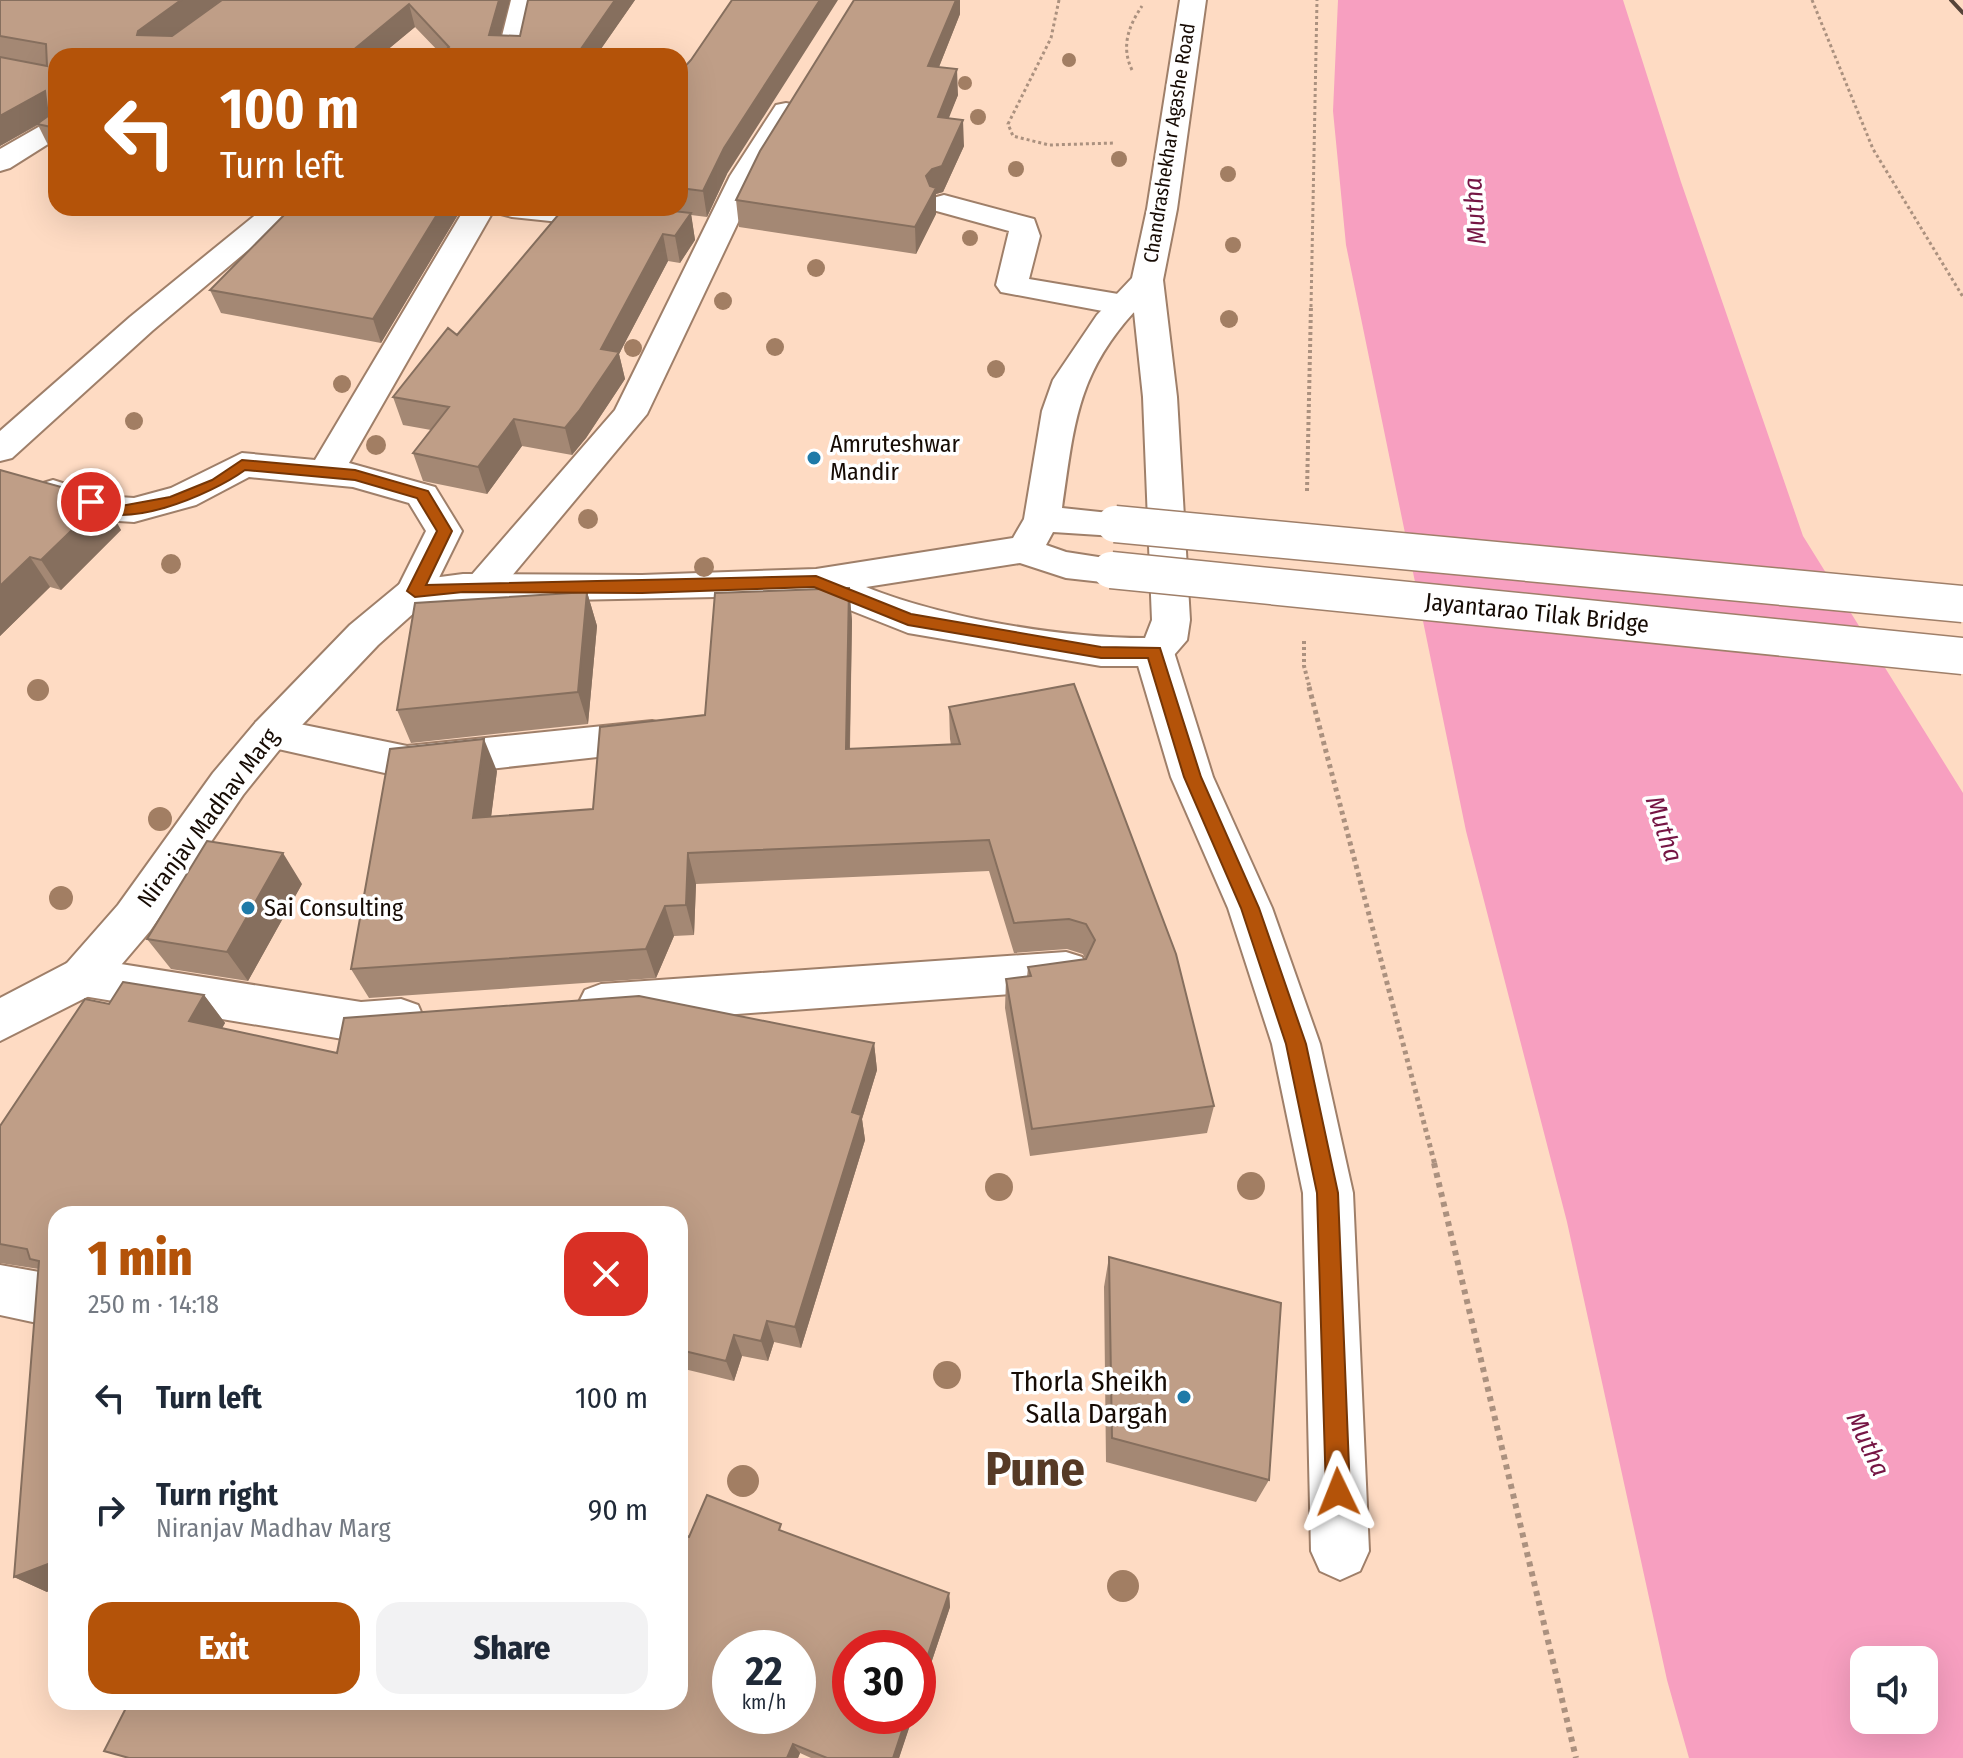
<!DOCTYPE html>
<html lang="en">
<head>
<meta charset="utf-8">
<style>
	:root { --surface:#fff; --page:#f2f2f3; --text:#1f2937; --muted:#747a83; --accent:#b45309 }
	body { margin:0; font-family:"Fira Sans Condensed",sans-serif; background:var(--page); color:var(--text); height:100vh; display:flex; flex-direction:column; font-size:30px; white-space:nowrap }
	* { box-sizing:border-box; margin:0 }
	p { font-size:26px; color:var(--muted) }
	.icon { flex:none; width:44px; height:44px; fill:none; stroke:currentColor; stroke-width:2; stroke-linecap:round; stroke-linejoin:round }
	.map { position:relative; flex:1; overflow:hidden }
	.panel { position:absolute; left:48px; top:1206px; width:640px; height:504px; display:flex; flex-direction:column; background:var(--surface); border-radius:24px; box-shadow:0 8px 32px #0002 }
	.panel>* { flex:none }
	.banner { position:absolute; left:48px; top:48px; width:640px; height:168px; border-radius:24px; box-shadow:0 8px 32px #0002; background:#b45309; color:#fff; overflow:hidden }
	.controls { position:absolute; left:1850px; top:1646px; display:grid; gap:16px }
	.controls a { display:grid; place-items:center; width:88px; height:88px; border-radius:16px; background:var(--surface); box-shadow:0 8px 32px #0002; font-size:40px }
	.speed { position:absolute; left:712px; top:1630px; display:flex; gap:16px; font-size:40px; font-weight:700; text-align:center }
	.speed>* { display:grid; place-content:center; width:104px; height:104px; border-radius:50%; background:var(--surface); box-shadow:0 8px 32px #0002; line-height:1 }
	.speed small { font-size:20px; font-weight:400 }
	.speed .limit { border:12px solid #d22; background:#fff; color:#111 }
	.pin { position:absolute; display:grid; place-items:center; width:68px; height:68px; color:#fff; margin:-34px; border:4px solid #fff; border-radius:50%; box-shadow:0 2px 8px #0007 }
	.me { position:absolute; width:88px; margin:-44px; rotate:358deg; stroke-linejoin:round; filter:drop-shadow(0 0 6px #0008) }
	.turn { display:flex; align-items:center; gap:28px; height:168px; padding:0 40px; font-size:36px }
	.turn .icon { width:104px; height:104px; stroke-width:2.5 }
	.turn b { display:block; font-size:56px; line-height:68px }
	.round { display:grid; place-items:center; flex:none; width:84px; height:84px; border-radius:24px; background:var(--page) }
	.headline { display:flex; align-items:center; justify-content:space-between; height:136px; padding:0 40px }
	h1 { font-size:48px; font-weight:800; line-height:60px; color:var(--accent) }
	.action { display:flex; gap:16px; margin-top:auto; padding:16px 40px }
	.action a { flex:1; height:92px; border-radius:24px; background:var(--accent); color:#fff; font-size:32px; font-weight:800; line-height:92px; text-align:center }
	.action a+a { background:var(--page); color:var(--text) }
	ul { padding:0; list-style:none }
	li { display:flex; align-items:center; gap:24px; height:112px; padding:0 40px }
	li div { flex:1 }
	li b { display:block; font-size:30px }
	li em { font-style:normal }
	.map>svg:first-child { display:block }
	.water { fill:#f79fc0; fill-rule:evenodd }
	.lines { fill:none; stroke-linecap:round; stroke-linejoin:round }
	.street-casing { stroke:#9f7f69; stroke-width:4 }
	.secondary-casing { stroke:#9f7f69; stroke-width:4 }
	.path-far3 { stroke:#ab917f; stroke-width:3; stroke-dasharray:3 3; stroke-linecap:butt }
	.path-far2 { stroke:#ab917f; stroke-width:4; stroke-dasharray:3 3; stroke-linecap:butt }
	.path-far1 { stroke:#ab917f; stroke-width:5; stroke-dasharray:4 4; stroke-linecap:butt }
	.path { stroke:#ab917f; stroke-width:6; stroke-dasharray:5 5; stroke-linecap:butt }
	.street { fill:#fff; fill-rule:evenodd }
	.secondary { fill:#fff; fill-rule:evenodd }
	.rail { stroke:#564439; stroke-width:4 }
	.secondary-bridge-casing { stroke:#9f7f69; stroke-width:39; stroke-linecap:butt }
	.secondary-bridge { stroke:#fff; stroke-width:36 }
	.tree { fill:#a27e63 }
	.wall { fill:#a48874 }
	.shaded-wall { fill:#866f5e }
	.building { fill:#bf9e87; stroke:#866f5e; stroke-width:2; fill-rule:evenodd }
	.route { fill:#b45309; stroke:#753606; stroke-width:2 }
	.poi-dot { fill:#1e7aa8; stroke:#fff; stroke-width:3 }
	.labels { text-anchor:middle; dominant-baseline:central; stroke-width:7; stroke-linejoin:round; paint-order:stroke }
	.far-street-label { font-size:20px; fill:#160b04; stroke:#fff }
	.poi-label { font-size:24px; fill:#160b04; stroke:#fff; text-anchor:start }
	.street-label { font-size:24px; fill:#160b04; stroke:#fff }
	.water-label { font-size:26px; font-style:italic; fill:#751544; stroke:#fff }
	.near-poi-label { font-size:28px; fill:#160b04; stroke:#fff; text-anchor:end }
	.near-town-label { font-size:48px; font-weight:bold; fill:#563a26; stroke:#fff }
</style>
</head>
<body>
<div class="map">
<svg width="1963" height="1758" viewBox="0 0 1963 1758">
	<rect width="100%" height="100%" fill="#fedbc3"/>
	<!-- water -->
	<path class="water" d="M1338,0h285l58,182 122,354 160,257v965h-274l-22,-78 -100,-458 -101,-391 -120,-586 -13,-134zM1864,1660h60v60h-60z"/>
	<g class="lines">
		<!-- street casing -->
		<g class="street-casing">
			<path id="street" d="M511,0h26l-14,56h-26z
				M786,103l10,2 4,6 -40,65 -113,238 -152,182 -13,4 -13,-4 -6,-9 6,-9 146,-168 115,-234 46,-71z
				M56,117v22l-46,29 -10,3v-22z
				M944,195l90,24 6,17 -11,43 95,16 11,3 5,7 -5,7 -11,3 -123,-23 -5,-7 13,-54 -76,-21 -4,-6 4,-6z
				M264,208h34l-146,123 -140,127 -12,3v-30l130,-114z
				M465,208h30l-146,255 86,24 27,44 -34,69 -13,4 -13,-4 -6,-9 30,-60 -17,-28 -56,-16 -104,-10 -53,28 -62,17 -31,-2 -63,-20 -5,-8 5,-8 13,-4 50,16 31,2 37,-10 71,-35 73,7z
				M497,208h102l29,5 4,6 -4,6 -11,3 -105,-11 -11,-3z
				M1154,638l14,4 6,10 39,125 59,131 48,136 33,149 16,358 -9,20 -20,9 -20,-9 -9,-20 -8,-358 -31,-149 -44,-136 -57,-131 -37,-125 6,-10z
				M270,718l137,28 245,-25 15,4 6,11 -6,11 -15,4 -245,27 -151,-34 -6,-11 6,-11z
				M1066,952l16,5 7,14 -7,14 -16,5 -465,34 -16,-6 -7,-14 7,-14 16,-6z
				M83,958l278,44 40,-3 17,6 6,14 -6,14 -17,6 -40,3 -278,-46 -16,-5 -7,-14 7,-14z
				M0,1265l56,10v52l-56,-12z"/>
		</g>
		<!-- secondary casing -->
		<g class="secondary-casing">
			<path id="secondary" d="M1180,0h26l-29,209 -14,71 14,117 13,223 -3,20 -19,22 -14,4h-53l-193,-33 -96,-38 -387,8 -47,42 -94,99 -41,51 -93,136 -51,60 -99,50v-43l67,-35 51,-58 95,-132 43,-51 94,-97 52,-43 61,-8 179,1 174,-6 197,-31 11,-19 18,-108 11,-31 44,-65 35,-37 15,-69zM1134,312l9,85 9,223 -7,18c-84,0 -202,-20 -279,-51l154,-24 46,15 45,5 13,-4 6,-9 -6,-9 -58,-9 -20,-7 7,-13 62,4 13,-3 5,-9 -5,-9 -66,-7c12,-81 14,-132 72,-196z"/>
		</g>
		<!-- path-far3 -->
		<path class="path-far3" d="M1059,0l-8,38 -43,86 5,12 36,9 65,-2
			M1812,0l61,149 90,148
			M1132,70c-11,-23 -4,-43 10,-64
			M1311,307l6,-307"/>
		<!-- path-far2 -->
		<path class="path-far2" d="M1307,491l4,-186
			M1304,641v25l6,23"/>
		<!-- path-far1 -->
		<path class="path-far1" d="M1309,687l126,478"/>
		<!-- path -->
		<path class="path" d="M1434,1163l142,595"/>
		<!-- street -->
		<use href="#street" class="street"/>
		<!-- secondary -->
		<use href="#secondary" class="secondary"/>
		<!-- rail -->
		<path class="rail" d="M1951,0l12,13"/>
		<!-- secondary-bridge casing -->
		<g class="secondary-bridge-casing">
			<path id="secondary-bridge" d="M1115,524l848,80
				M1111,570l852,86"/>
		</g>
		<!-- secondary-bridge -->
		<use href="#secondary-bridge" class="secondary-bridge"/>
	</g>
	<!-- trees -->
	<g class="tree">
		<circle cx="1069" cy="60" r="7"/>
		<circle cx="965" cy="83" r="7"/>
		<circle cx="978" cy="117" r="8"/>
		<circle cx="1119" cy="159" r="8"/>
		<circle cx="1016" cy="169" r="8"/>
		<circle cx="1228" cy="174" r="8"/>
		<circle cx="970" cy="238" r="8"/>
		<circle cx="1233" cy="245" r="8"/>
		<circle cx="816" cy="268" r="9"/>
		<circle cx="723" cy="301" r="9"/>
		<circle cx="1229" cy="319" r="9"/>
		<circle cx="775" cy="347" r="9"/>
		<circle cx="633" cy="348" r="9"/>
		<circle cx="996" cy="369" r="9"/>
		<circle cx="342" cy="384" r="9"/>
		<circle cx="134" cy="421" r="9"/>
		<circle cx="376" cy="445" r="10"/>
		<circle cx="588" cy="519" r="10"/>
		<circle cx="171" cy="564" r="10"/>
		<circle cx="704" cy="567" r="10"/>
		<circle cx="38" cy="690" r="11"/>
		<circle cx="160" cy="819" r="12"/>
		<circle cx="61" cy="898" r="12"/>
		<circle cx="1251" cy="1186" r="14"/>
		<circle cx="999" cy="1187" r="14"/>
		<circle cx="947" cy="1375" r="14"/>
		<circle cx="743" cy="1481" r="16"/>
		<circle cx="1123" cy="1586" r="16"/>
	</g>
	<!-- wall -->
	<path class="wall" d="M0,0h221l-49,36 50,-36h288l-9,35 19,1 8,-36h107l-39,56 -154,-1 -27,-28 -35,29h-324v93l-7,-2 -11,-22 -38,21z
		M854,0h106v14l-21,53 19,28 -10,23 16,28 -21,46 -7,2v20l-20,40 -177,-27 -3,-27z
		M680,72l47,102 -20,43 -16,-2 4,25 -15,23 -12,-2 -49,93 6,25 -39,59 -14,17 -50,-9 -35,48 -64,-13 -10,-28 18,-23 -28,-5 -10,-28 64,-62 107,-127h116z
		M462,208l-81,135 -160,-30 -11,-23z
		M0,470l121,60 -60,60 -11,-3 -50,49z
		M849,588l3,33 -2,128 101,-4 -1,-6 -1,-32 265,399 -7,27 -177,23 -25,-148 1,-29 21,-2 1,-10 57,-8 -2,-5 -16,-5 -53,4 -25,-82 -293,13 -2,51 -20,1 -18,42 -287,20 -18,-29 146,-198 -6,45 102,-7 112,-94z
		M587,592l10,34 -9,98 -177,19 -14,-33z
		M302,884l-54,97 -77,-12 -24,-30z
		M204,995l21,28 -3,5 115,25 537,-10 3,27 -15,49 3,21 -64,208 -27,-6 -6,19 -26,-5 -8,25 -54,-13v-154h-624l-9,378 -33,-15 25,-308 -39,-6v-137l109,-122z
		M1109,1257l160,223 -13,22 -150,-40 -2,-175z
		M785,1532l164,61 1,14 -32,95v-54l-68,68h63l-14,42h-88l-11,-5 -2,5h-670l561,-221z"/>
	<!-- shaded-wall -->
	<path class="shaded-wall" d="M181,0h40l-74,54 -10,-19 1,-4z
		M499,0h11l-15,56 -6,-21z
		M615,0h20l-39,56h-20z
		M820,0h18l-111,174 -20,43 -4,-26 21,-43z
		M956,0h4v14l-31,78 -1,-26z
		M409,4l6,23 -35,29h-34z
		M957,69l1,26 -19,48 -1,-26z
		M45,91l11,23 -56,32v-30z
		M963,120l1,26 -21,46 -7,2v20l-20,40 -1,-27 11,-51z
		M441,208h21l-81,135 -8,-24z
		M691,213l4,27 -15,23 -5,-27z
		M663,234l5,27 -49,93 6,25 -39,59 -14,17 -7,-27 36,-79z
		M514,419l8,27 -35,48 -9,-27z
		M104,499l17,31 -60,60 -20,-30z
		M30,557l20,30 -50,49v-50z
		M849,588l3,33 -3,160 -3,-32z
		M587,592l10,34 -9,98 -10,-32z
		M484,739l13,32 -10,78 -14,-31z
		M283,853l19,31 -54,97 -21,-29z
		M688,853l8,31 -2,51 -8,-30z
		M665,906l9,30 -18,42 -10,-29z
		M204,995l21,28 -14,25 -22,-27z
		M874,1043l3,27 -15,49 3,21 -64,208 -6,-21 57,-215z
		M767,1321l7,21 -6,19 -7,-20z
		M734,1335l8,21 -8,25 -8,-20z
		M56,1561v27l-9,4 -33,-15z
		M949,1593l1,14 -32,95v-18z
		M907,1716h6l-14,42h-6z
		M793,1744l7,9 -2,5h-11z"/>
	<!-- building -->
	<path class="building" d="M0,0h181l-43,31 -1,4 35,1 50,-36h277l-10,35 31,1 8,-36h87l-39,56h-136l9,-9 -40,-43 -63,52h-290v72l-19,-4 11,-8 -3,-25 -45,25v-59l47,9 -1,-22 -46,-8z
		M732,0h88l-96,148 -21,43 -23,-3v-116l11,-12z
		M854,0h102l-28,66 29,3 -19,48 25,3 -21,46 -10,3 -6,7 4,10 6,2 -21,39 -179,-27 24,-49z
		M291,208h150l-68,111 -163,-29z
		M564,208h83l44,5 -16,23 -12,-2 -62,115 18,3 -40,59 -14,17 -51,-9 -36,48 -65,-14 36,-46 -56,-10 55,-69 9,7z
		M0,470l104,29 -63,61 -11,-3 -30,29z
		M849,588l-3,161 114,-5 -11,-37 125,-23 102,270 38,152 -182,23 -26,-150 25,-3 -3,-9 58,-8 9,-19 -9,-16 -17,-5 -55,4 -25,-83 -301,13 -2,52 -21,1 -19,43 -295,20 39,-220 94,-10 -11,79 120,-9 7,-82 105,-12 10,-122z
		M587,592l-9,100 -181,18 18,-107z
		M207,841l76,12 -56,99 -80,-13z
		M123,982l81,13 -15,26 148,32 7,-35 295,-22 235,47 -22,69 9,3 -66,212 -28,-6 -6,20 -27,-6 -8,26 -46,-11v-136h-624v347l-42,16 25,-316 -9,-2 -3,-10 -27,-5v-118l85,-127 24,5z
		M1109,1257l172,46 -12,177 -157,-42z
		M707,1495l74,29 -2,6 170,63 -31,91v-36h-68v68h57l-14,42h-66l-34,-14 -6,14h-658l-25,-7 25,-49h551v-168l9,3zM730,1648h68v68h-68z"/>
	<!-- route -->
	<path class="route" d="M242,460l113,10 73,21 24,40 -26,54 390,-9 95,38 190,33 59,1 41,129 58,131 47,136 32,149 12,299 -4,8 -8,3 -8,-3 -4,-8 -9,-299 -31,-149 -45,-136 -57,-131 -36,-119h-47l-193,-33 -94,-38 -172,6 -179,-1 -48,5 -8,-6 30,-60 -20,-33 -62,-18 -110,-10c-33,24 -127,66 -162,32l8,-5 30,9 49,-9 42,-17z"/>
	<!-- markers -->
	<g class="poi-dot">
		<circle cx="814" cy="458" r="8"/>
		<circle cx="248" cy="908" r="8"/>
		<circle cx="1184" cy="1397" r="8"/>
	</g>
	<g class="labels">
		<!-- far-street labels -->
		<g class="far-street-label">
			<text transform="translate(1169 143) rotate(-81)">Chandrashekhar Agashe Road</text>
		</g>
		<!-- poi labels -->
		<g class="poi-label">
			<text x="830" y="444">Amruteshwar<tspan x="830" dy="28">Mandir</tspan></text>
			<text x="264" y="908">Sai Consulting</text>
		</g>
		<!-- street labels -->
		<g class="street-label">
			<text transform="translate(1537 613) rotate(6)">Jayantarao Tilak Bridge</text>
			<text transform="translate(208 818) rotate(-53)">Niranjav Madhav Marg</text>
		</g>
		<!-- water labels -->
		<g class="water-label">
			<text transform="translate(1475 211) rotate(-94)">Mutha</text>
			<text transform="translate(1664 829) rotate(72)">Mutha</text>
			<text transform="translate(1868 1444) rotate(65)">Mutha</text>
		</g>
		<!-- near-poi labels -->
		<g class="near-poi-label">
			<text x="1168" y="1381">Thorla Sheikh<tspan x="1168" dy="32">Salla Dargah</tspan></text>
		</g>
		<!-- near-town labels -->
		<g class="near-town-label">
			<text x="1035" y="1469">Pune</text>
		</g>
	</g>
</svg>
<div class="controls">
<a><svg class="icon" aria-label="sound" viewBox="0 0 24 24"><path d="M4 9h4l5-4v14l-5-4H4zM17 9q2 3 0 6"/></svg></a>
</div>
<div class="speed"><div>22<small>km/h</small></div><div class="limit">30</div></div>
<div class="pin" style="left:91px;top:502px;background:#d93025"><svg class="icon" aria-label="arrive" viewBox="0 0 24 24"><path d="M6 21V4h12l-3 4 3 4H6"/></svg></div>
<svg class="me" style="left:1338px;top:1492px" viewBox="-20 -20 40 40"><path d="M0-17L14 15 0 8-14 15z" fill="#b45309" stroke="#fff" stroke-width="4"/></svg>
<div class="banner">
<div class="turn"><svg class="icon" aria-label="left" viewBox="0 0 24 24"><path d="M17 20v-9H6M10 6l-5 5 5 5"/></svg><div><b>100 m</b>Turn left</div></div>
</div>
<section class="panel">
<div class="headline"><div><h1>1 min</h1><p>250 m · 14:18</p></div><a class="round" style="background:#d93025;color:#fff"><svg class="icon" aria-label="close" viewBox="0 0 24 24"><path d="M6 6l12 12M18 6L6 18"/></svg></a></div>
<ul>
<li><svg class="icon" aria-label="left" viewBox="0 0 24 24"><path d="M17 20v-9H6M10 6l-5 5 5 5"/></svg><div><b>Turn left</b></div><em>100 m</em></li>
<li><svg class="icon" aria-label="right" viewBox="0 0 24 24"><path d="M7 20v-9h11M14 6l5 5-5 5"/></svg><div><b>Turn right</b><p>Niranjav Madhav Marg</p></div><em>90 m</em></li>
</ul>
<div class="action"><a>Exit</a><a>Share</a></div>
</section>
</div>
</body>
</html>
